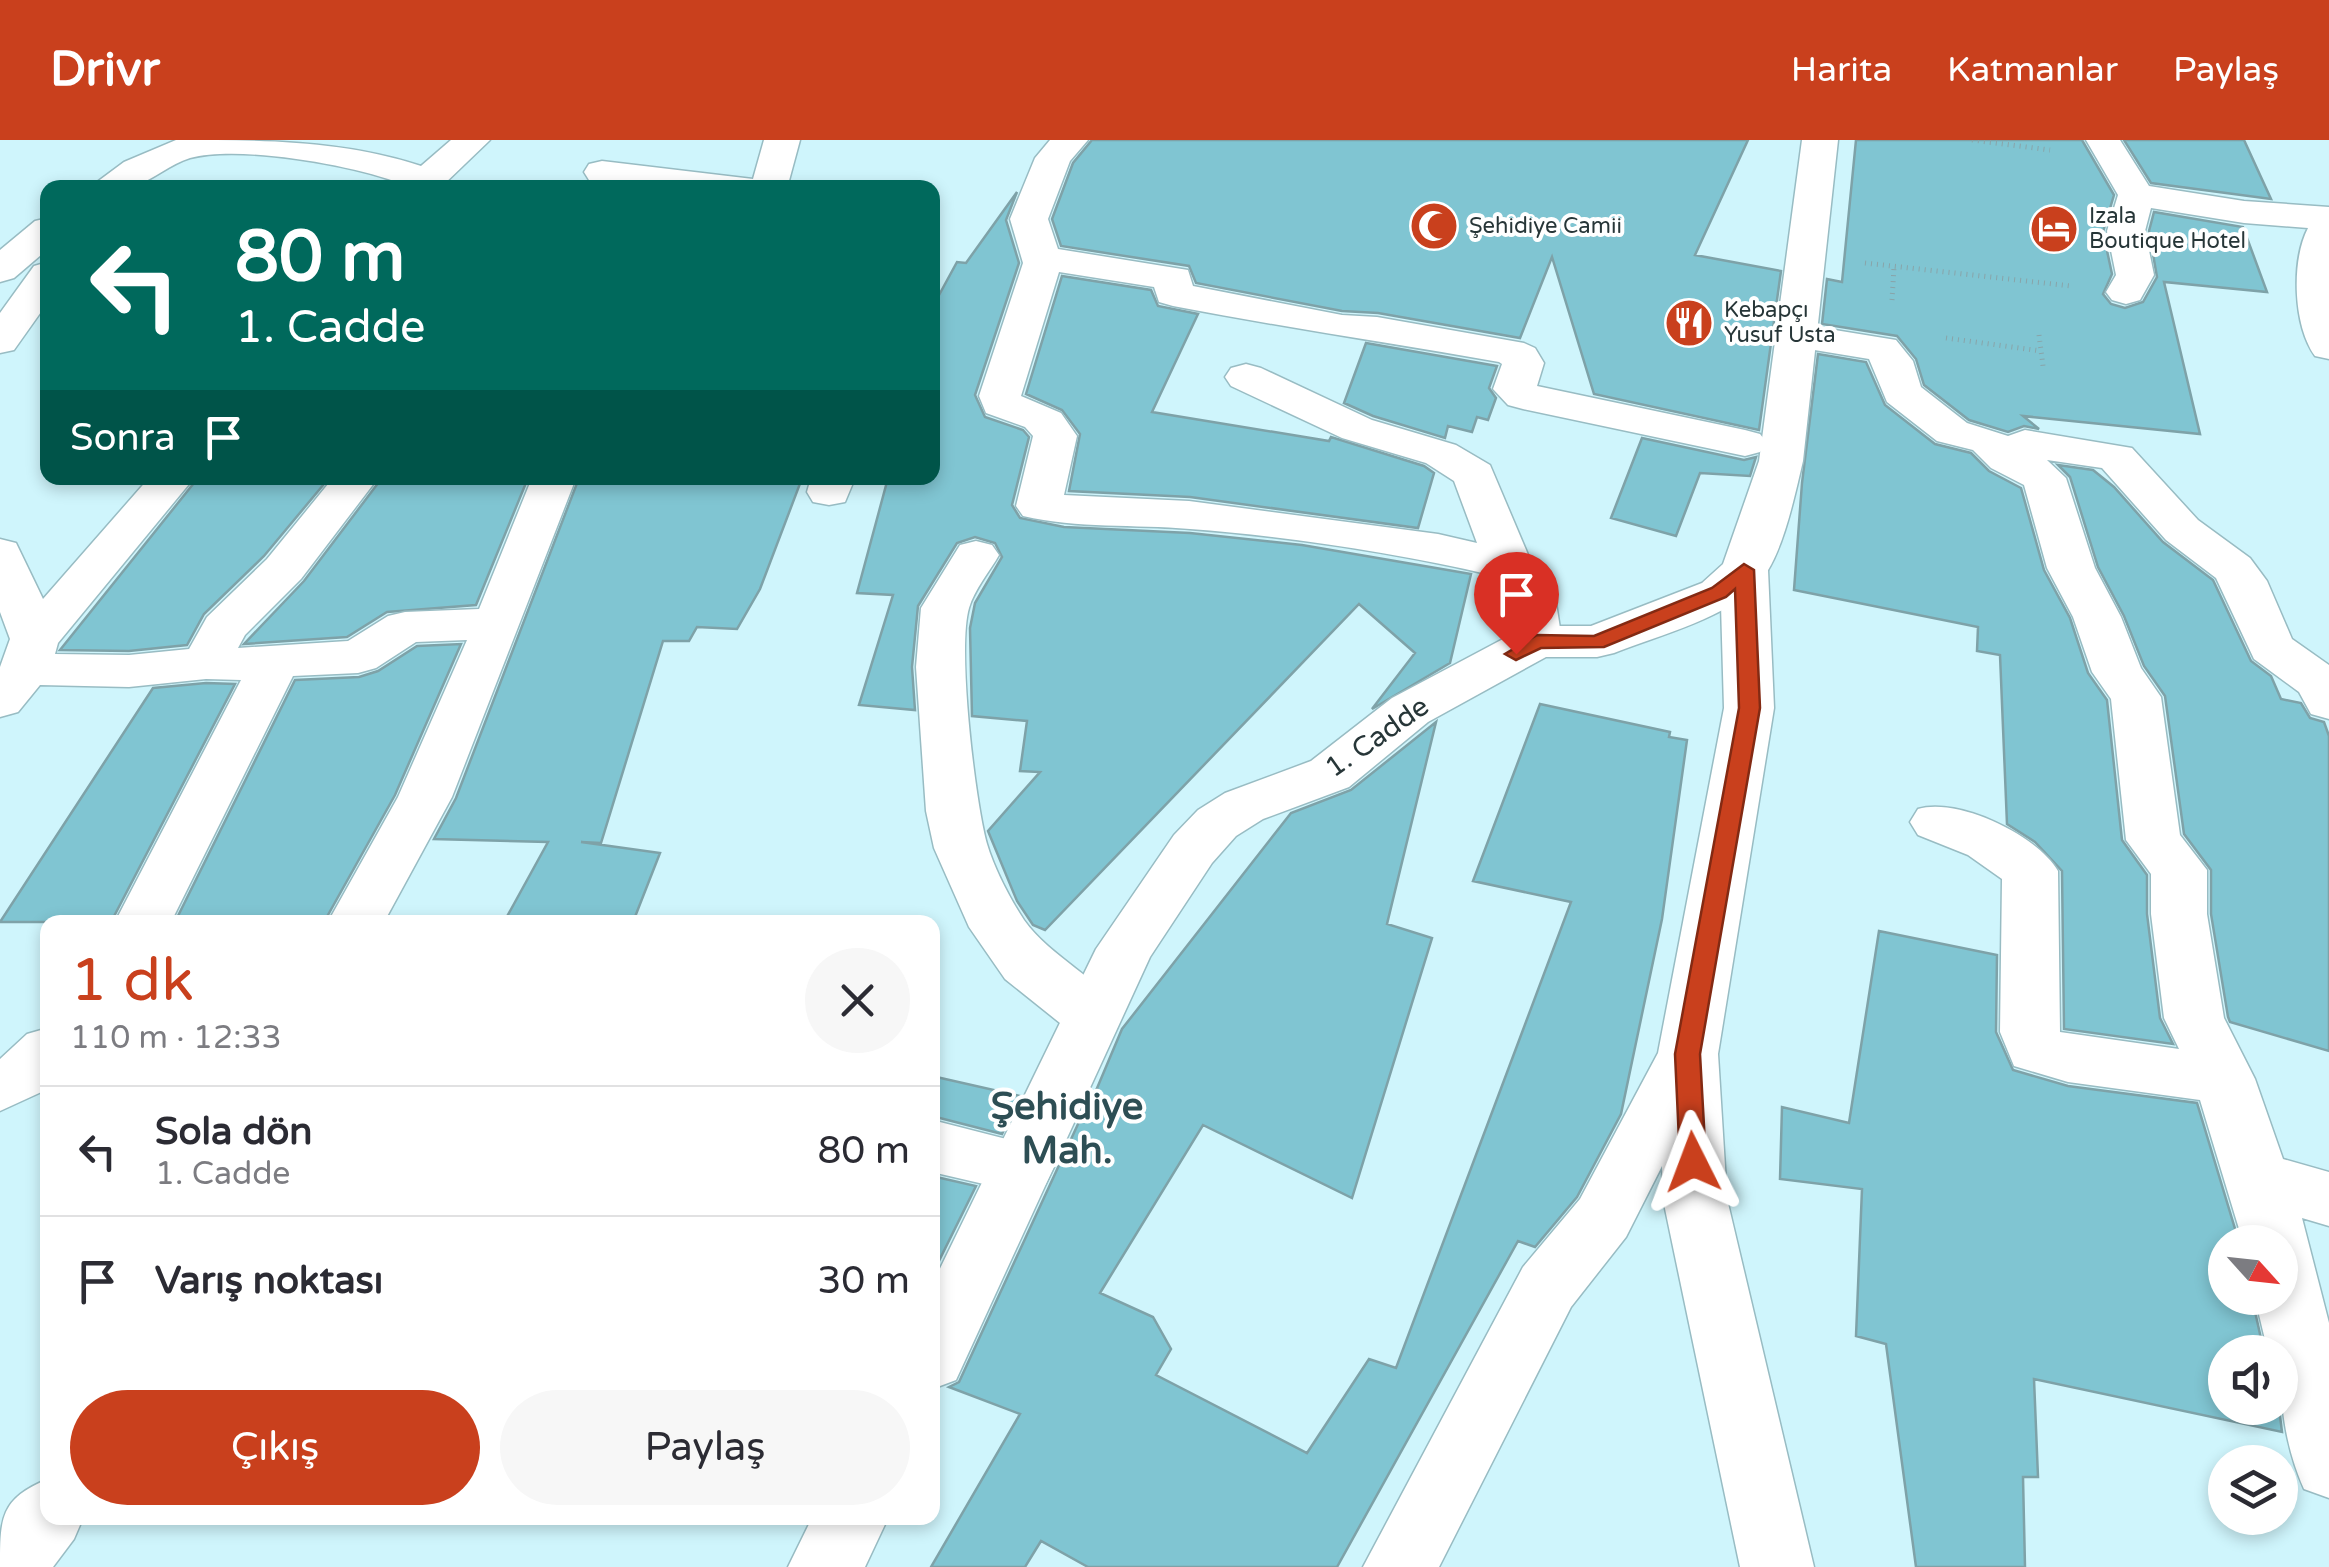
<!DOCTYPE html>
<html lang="tr">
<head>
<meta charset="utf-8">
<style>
	:root { --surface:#fff; --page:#f7f7f7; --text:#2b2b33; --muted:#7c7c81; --line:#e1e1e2; --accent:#c9401d }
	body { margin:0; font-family:"Varela Round",sans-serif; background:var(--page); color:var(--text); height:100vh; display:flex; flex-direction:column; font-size:38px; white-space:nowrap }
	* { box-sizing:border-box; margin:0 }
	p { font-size:32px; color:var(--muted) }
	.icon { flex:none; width:55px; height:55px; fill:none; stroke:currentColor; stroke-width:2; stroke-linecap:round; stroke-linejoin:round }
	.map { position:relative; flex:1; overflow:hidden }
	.sheet { position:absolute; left:40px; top:775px; width:900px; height:610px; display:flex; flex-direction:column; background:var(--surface); border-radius:20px; box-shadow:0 5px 15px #0003 }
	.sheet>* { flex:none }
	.top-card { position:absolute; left:40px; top:40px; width:900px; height:305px; border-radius:20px; box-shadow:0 5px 15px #0003; background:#00695c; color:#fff; overflow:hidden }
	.needle { width:65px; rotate:117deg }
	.buttons { position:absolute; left:2208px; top:1085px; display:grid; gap:20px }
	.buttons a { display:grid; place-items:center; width:90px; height:90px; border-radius:50%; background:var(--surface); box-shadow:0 5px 15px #0003; font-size:50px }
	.pin { position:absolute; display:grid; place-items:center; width:85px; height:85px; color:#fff; margin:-102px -42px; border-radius:50% 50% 50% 0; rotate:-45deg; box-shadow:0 0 10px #0007 }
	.pin .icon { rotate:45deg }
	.me { position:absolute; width:110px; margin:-55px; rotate:357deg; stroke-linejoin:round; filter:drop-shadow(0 0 8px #0008) }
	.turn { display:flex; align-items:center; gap:35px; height:210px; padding:0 30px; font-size:45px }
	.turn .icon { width:130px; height:130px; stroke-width:2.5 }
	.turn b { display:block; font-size:70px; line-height:85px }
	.then { display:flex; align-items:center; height:95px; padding:0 30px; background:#0003; gap:20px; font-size:38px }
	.round { display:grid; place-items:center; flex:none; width:105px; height:105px; border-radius:52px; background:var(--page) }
	.summary { display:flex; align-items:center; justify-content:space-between; height:170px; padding:0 30px }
	h1 { font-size:60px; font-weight:600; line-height:75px; color:var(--accent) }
	.action { display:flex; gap:20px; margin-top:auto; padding:20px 30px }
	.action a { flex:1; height:115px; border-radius:60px; background:var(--accent); color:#fff; font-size:40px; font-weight:600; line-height:115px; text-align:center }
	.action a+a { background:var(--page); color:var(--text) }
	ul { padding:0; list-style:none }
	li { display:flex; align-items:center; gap:30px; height:130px; padding:0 30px; border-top:2px solid var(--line) }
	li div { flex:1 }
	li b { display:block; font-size:38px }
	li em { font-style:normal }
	header { display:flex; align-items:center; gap:60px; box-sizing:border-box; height:140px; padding:0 50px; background:var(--accent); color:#fff }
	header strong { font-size:48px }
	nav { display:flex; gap:55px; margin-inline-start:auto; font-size:35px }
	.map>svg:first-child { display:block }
	.building { fill:#80c5d2; stroke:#7ea2a8; stroke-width:2.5 }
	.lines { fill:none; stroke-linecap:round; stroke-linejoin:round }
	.minor-casing { stroke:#98bcc3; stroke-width:3 }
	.major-casing { stroke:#98bcc3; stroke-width:3 }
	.path { stroke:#88a4a9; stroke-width:5; stroke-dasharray:1 5; stroke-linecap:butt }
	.minor { fill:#fff; fill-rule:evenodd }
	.major { fill:#fff; fill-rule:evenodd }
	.route { fill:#c9401d; stroke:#832a13; stroke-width:2.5 }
	.labels { text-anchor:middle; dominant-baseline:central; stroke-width:8; stroke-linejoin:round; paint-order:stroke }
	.far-poi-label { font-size:22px; fill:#273638; stroke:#fff; text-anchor:start }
	.street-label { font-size:28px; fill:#273638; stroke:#fff }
	.district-label { font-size:38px; font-weight:bold; fill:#2d4e54; stroke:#fff }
</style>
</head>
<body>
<header>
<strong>Drivr</strong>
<nav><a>Harita</a><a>Katmanlar</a><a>Paylaş</a></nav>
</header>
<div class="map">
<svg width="2329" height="1427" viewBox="0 0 2329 1427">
	<rect width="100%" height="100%" fill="#cff5fc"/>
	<!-- building -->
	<path class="building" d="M1092,0h656l-53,115 86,16 -22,159 -165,-36 -42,-137 -32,81 -142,-25 -36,-2 -146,-28 -7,-17 -128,-20 -9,-27 21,-56z
		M1856,0h226l32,55 -11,37 9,42 -9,20 8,10 14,4 18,-6 14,-25 -8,-46 5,-19 89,15 24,65 -103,-10 36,152 -177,-18 16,13 -15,-3 -16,6 -39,-12 -45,-35 -8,-26 -19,-23 -75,-12 5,-45 15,3z
		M2124,0h120l27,59 -120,-16z
		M1017,52l-11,28 13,43 -44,132 10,22 38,13 6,7 -17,68 8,13 44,9 126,6 112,12 169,29 -21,89 -78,46 43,-56 -56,-49 -314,326 -12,-5 -16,-24 -29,-70 52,-59 -20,-1 7,-50 -55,-5 -2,-88 5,-25 27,-46 -7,-14 -20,-6 -18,6 -39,63 -6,61 3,43 -56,-5 34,-110 -36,-2 31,-115h44v-170l25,-46 9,1z
		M1062,136l89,14 7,16 40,8 -46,98 177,29 2,-4 93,29 10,7 -16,55 -228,-31 -121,-6 11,-57 -18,-24 -36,-16z
		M1366,203l131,23 -8,22 7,10 -8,22 -11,-3 -5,15 -24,-6 -3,12 -72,-22 -29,-13z
		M1818,214l48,8 19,43 50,39 36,9 18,18 32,17 23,82 26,48 18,55 19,27 15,140 25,35v39l13,104 13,26 -109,-15 -2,-158 -27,-29 -28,-18 -7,-169 -23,-4 1,-24 -184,-37 8,-107z
		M1642,298l102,22 12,-3 -1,3 -5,16 -50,-3 -24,63 -65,-18z
		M2058,325l35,5 21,17 49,55 50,38 38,81 20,15 10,23 20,4 9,15 14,4 5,14v315l-99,-29 -2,-5 -17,-103v-44l-27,-36 -19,-138 -21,-30 -20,-50 -26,-49 -28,-90z
		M198,338h131l-65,78 -60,58 -17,31 -58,6 -69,-1z
		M382,338h146l-52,127 -89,7 -40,25 -103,7 60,-63z
		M579,338h179l43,3 -41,108 -23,40 -40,-2 -8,14h-26l-62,202 -20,-1 79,11 -27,69h-129l44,-80 -114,-3 22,-41z
		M461,504l-66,151 -71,127h-149l120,-242 64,-3 19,-6 39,-25z
		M206,543l29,1 -124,238h-111l153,-234z
		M1540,564l130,28 -1,5 18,3 -25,179 -41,195 -44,83 -42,50 -17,-6 -181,326h-249l-47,-26 -16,26h-94l89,-153 -71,-27 10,-5 125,-271 3,1 35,-83 169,-216 60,-23 85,-68 -49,202 45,14 -80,260 -149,-73 -103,168 53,24 18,32 -15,26 151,78 62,-94 27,9 175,-466 -98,-21z
		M1879,791l118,24 -1,77 17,38 55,16 129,17 42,139h-14v56h27l12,54h-39v56h54l3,24 -248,-53 4,98h-15l2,90h-109l-30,-223 -30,-8 6,-147 -82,-10 2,-72 67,16z
		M932,936l88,20 -18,38 -70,-18z
		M932,1036l44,10 -44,89z"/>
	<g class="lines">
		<!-- minor casing -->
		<g class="minor-casing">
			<path id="minor" d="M176,0c83,0 166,0 245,26l30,-26h39l-50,48h-40l2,-4c-49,-19 -161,-39 -212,-26 -20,6 -36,21 -55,28 -12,5 -32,2 -46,2l35,-26z
				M764,0h36l-13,48h-143l-55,-8 -5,-8 5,-8 13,-3 151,18z
				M1050,0h38l-18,21 -22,58 10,30 130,21 5,16 149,29 35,2 147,26 11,5 9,15 -7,23 208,44 15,4 7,9 -7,9 -15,4 -222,-47 -15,-4 -15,-16 9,-25 -3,-2c-109,-19 -217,-35 -326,-56l-14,-4 -5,-15 -95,-15 -38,124 40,17 16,23 -13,59 125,6 249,33 39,9 -23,-62 -28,-18 -84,-25 -111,-52 -6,-9 6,-9 15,-4 15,4 111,52 84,25 34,20 39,92 27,46 6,38 -8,11 -17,4 -17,-4 -8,-11 -4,-38 -17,-28c-93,-22 -206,-39 -301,-46 -56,-5 -112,0 -167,-13l-7,-10 17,-70 -8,-9 -39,-14 -7,-17 44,-133 -13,-44 25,-61z
				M2086,0h34l29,46 95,15 85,6v152l-14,-3c-22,-31 -24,-95 -7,-128l-64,-5 -93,-15 -6,23 9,44 -14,25 -14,4 -14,-4 -6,-8 10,-17 -9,-44 11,-36z
				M48,78v31l-34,29 -14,4v-32l35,-29z
				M48,122v40l-34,48 -14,3v-40l34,-47z
				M1798,184l98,16 17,21 8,26 46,36 41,13 17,-6 107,18 66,72 52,38 17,23 25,58 37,26v54l-18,-5 -12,-22 -45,-33 -38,-81 -50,-38 -64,-72 -55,-8 19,18 29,90 26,49 20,51 20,29 19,138 27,35v44l17,104 31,61 28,80 46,13v54l-27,-8 27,105v175l-25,-9c-20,-45 -24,-88 -24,-137h-12l-13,-54h25v-56h-37l-43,-142 -132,-18 -54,-16 -14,-34 2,-153 -34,-24 -50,-20 -8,-13 8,-13c40,-12 119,26 140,62l2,161 119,17 -15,-31 -13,-104v-40l-25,-34 -15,-141 -19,-27 -19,-55 -26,-49 -23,-83 -33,-17 -18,-18 -36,-9 -50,-39 -18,-43 -85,-14 -6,-9 6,-9z
				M149,338h45l-136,165 -3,11 74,1 60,-6 18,-32 60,-58 66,-81h45l-77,101 -56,56 -7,13 110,-7 40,-25 17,-4 74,-3 53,-131h44l-124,319 -68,125h-56l70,-125 69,-157 -51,2 -40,26 -18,5 -65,3 -122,246h-56l126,-242 -35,-1 -77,8 -89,-2 -22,27 -18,5v-50l10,-28 -10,-27v-73l16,4 27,56z
				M811,338h44l-10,24 -16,3 -16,-3 -6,-10z
				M976,401l16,4 7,10c-9,16 -25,35 -30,53 -12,41 6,193 18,236 7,24 23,55 37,76 27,38 77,58 97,95l-9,16 -21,7 -21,-7 -65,-52 -36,-52 -35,-79 -8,-37 -10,-144 5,-59 39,-63z
				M1744,416l17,4 7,10 6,138 -56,346 9,145 87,368h-74l-77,-368 -1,-33 -36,71 -55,70 -132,260h-76l160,-300 57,-68 78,-146 66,-345 -4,-138 7,-10z
				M48,888v61l-48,22v-52l27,-25z
				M932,980l113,29 9,18 -9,18 -23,8 -90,-21z
				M48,1339v39h35l-9,21 -21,28h-53c0,-49 0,-68 48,-88z"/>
		</g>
		<!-- major casing -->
		<g class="major-casing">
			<path id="major" d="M1802,0h36l-35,321c-8,33 -20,93 -42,119 -34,39 -99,54 -147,73l-17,4h-51l-118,65 -79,65 -86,32 -27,17 -24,27 -62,94 -194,423 -24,9v-104l164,-336 78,-114 24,-25 27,-17 86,-32 81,-63 128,-68 17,-4h54l111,-43 21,-19 36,-103z
				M812,1378h76l-23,49h-77z"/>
		</g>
		<!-- path -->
		<path class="path" d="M1972,0l78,10
			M1865,123l206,23
			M1892,160l2,-33
			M2039,195l4,31
			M1946,198l95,13"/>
		<!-- minor -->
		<use href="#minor" class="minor"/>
		<!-- major -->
		<use href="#major" class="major"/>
	</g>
	<!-- route -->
	<path class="route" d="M1744,424l10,6 6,138 -60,346 6,108 -4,8 -9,3 -9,-3 -4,-8 -5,-108 64,-346 -4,-119 -9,8 -122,50 -63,1 -25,12 -11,-6 32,-19 57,1 118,-48z"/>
	<!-- icons -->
	<defs>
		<g id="mosque-disc" transform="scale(2.5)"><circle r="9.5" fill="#c9401d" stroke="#fff"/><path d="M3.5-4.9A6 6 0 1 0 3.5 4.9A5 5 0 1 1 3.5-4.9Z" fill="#fff"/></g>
		<g id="hotel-disc" transform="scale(2.5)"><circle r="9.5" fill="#c9401d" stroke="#fff"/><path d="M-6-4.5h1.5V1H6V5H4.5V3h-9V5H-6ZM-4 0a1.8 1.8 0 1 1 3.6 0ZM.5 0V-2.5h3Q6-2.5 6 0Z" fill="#fff"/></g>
		<g id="restaurant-disc" transform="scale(2.5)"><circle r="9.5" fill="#c9401d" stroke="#fff"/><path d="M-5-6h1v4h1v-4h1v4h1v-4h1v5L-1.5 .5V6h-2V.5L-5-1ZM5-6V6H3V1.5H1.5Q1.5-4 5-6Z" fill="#fff"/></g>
	</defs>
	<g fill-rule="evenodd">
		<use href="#mosque-disc" x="1434" y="86"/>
		<use href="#hotel-disc" x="2054" y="89"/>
		<use href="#restaurant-disc" x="1689" y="183"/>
	</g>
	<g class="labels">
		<!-- far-poi labels -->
		<g class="far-poi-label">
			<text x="2089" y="76">Izala<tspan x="2089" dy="25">Boutique Hotel</tspan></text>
			<text x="1469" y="86">Şehidiye Camii</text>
			<text x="1724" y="170">Kebapçı<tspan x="1724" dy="25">Yusuf Usta</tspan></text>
		</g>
		<!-- street labels -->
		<g class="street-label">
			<text transform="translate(1377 597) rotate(-35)">1. Cadde</text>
		</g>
		<!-- district labels -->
		<g class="district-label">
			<text x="1067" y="967">Şehidiye<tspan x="1067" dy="44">Mah.</tspan></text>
		</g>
	</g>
</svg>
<div class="buttons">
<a><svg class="needle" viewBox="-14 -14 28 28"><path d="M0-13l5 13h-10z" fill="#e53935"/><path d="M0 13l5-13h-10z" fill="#7c7c81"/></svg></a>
<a><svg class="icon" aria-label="sound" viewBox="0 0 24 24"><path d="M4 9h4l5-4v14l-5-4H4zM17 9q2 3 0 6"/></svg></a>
<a><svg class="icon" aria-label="layers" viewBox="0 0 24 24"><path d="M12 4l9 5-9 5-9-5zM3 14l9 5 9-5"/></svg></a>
</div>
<div class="pin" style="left:1516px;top:514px;background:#d93025"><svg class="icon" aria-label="arrive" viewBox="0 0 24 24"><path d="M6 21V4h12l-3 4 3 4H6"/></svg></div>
<svg class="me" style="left:1693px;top:1022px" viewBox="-20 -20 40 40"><path d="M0-17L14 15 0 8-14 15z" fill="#c9401d" stroke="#fff" stroke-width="4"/></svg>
<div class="top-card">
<div class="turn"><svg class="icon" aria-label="left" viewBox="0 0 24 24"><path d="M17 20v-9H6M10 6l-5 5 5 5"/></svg><div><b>80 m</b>1. Cadde</div></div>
<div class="then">Sonra<svg class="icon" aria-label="arrive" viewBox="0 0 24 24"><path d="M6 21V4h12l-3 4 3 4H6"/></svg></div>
</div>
<section class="sheet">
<div class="summary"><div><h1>1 dk</h1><p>110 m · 12:33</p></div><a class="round"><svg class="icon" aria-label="close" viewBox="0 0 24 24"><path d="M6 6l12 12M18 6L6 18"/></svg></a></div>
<ul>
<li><svg class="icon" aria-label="left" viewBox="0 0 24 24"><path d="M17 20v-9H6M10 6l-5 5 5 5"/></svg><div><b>Sola dön</b><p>1. Cadde</p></div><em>80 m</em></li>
<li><svg class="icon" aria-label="arrive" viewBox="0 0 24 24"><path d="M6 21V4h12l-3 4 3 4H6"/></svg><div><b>Varış noktası</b></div><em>30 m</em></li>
</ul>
<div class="action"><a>Çıkış</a><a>Paylaş</a></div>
</section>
</div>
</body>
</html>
